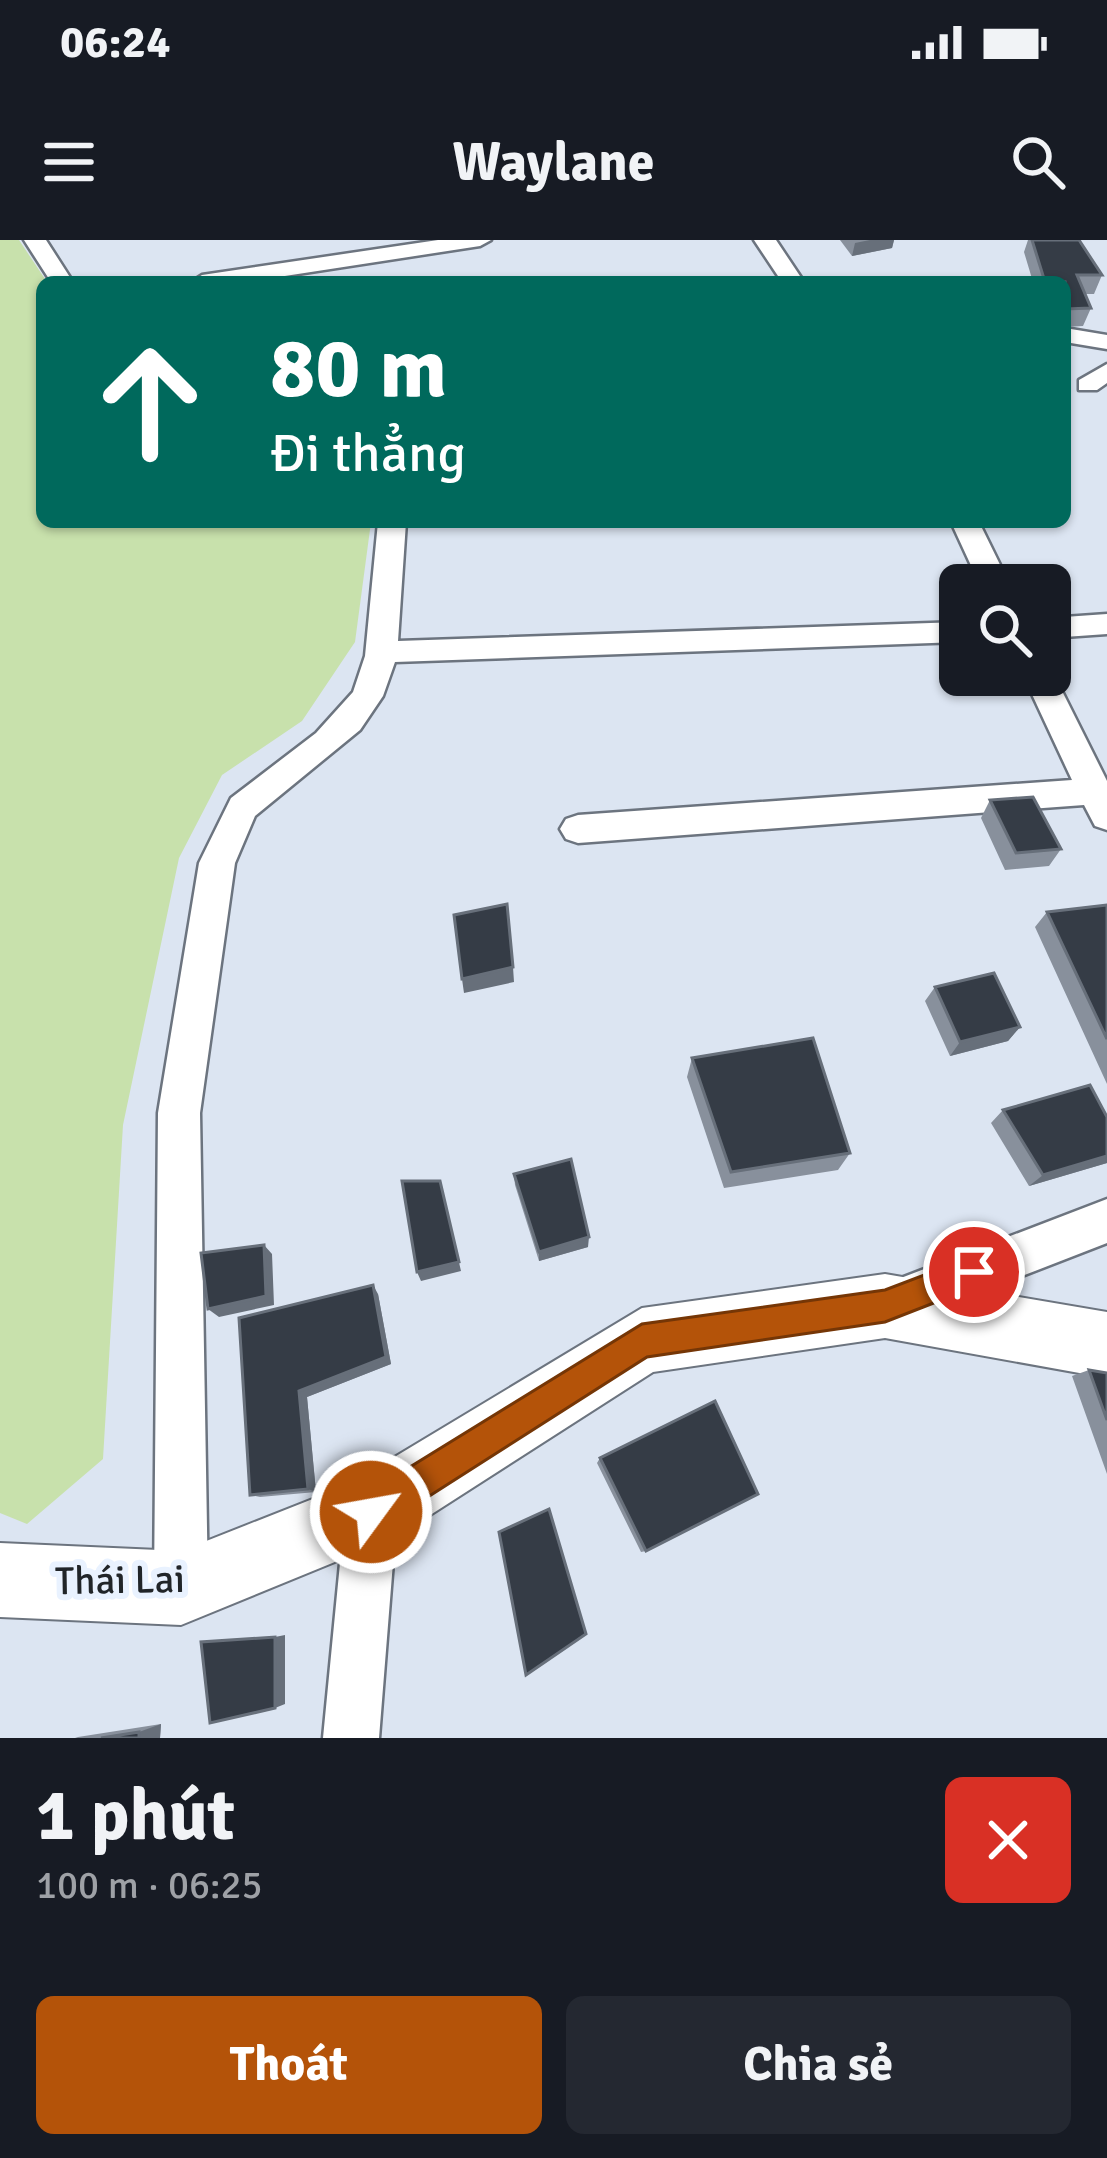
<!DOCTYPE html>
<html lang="vi">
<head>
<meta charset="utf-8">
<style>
	:root { --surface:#171b24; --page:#242831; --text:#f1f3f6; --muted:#9ea1a6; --accent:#b45309 }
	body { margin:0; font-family:Signika,sans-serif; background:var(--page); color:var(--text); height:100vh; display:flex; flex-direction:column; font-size:45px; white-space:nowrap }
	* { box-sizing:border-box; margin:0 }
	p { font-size:39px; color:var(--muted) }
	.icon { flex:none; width:66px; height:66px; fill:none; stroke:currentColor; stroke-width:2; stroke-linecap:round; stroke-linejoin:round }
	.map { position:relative; height:1498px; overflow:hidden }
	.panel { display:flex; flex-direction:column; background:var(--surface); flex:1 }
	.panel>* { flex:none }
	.hud { position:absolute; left:36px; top:36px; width:1035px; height:252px; border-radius:18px; box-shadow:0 3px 9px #0004; background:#00695c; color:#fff; overflow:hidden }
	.tools { position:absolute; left:939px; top:324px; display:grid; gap:24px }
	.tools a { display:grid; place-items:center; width:132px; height:132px; border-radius:18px; background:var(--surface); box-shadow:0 3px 9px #0004; font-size:60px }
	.pin { position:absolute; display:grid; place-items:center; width:102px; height:102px; color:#fff; margin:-51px; border:6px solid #fff; border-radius:50%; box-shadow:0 3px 12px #0007 }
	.me { position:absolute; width:132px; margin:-66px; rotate:58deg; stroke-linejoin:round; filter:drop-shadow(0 0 9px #0008) }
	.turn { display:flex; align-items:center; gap:42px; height:252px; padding:0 36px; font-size:54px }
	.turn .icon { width:156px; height:156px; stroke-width:2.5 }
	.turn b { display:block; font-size:84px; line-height:102px }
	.round { display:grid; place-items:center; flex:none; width:126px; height:126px; border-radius:18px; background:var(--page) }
	.overview { display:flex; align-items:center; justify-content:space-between; height:204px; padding:0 36px }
	h1 { font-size:72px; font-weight:700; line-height:90px }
	.cta { display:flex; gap:24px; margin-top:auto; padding:24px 36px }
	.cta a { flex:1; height:138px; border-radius:18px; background:var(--accent); color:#fff; font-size:48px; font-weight:700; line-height:138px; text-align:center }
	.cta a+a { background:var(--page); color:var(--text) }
	.status { display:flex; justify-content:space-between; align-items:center; height:84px; padding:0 60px; background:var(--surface); direction:ltr }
	.status svg { height:33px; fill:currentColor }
	header { display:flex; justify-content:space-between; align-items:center; height:156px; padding:0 36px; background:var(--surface); font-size:54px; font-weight:700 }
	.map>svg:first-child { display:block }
	.green { fill:#c8e1ac }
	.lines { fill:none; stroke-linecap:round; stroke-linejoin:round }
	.street-casing { stroke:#6c747f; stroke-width:5 }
	.secondary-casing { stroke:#6c747f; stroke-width:4 }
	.street { fill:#fff; fill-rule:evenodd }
	.secondary { fill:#fff; fill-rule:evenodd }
	.wall { fill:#88909c }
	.shaded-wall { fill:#676f7a }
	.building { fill:#353c46; stroke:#676f7a; stroke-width:3 }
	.route { fill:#b45309; stroke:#753606; stroke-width:3 }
	.labels { text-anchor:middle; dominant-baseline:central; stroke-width:12; stroke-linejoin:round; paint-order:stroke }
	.near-street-label { font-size:39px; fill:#212529; stroke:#e9f2ff }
</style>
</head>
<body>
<div class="status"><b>06:24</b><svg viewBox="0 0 49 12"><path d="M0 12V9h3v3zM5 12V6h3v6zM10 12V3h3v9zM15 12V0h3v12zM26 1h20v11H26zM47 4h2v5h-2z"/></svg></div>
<header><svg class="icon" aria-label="menu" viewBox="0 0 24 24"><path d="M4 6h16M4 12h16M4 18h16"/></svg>Waylane<svg class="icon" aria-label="search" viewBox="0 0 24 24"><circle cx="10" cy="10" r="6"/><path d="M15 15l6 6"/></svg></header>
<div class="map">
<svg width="1107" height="1498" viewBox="0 0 1107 1498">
	<rect width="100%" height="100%" fill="#dce5f2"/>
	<!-- green -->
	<path class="green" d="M0,0h19l28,42h-5v240h329l-16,120 -53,79 -80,54 -43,83 -56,267 -20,334 -76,65 -27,-11z"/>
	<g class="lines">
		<!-- street casing -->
		<g class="street-casing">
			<path id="street" d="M24,0h22l27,42h-22z
				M438,0h53l-11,6 -234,36h-55l11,-7z
				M754,0h22l28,42h-22z
				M1065,88l42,7v14l-42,-7z
				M1107,124v19l-10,7h-18v-10z
				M378,282h28l-8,119 562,-19v20l-565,20 -12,34 -23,34 -105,86 -20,47 -35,250 8,475 -8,19 -19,8 -19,-8 -8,-19 4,-475 41,-250 32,-65 85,-65 37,-41 12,-36z
				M951,282h28l31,63h-30z
				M1107,374v20l-57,4v-20z
				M1050,427l57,114v49l-12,-4 -11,-21 -506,38 -12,-4 -6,-10 6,-10 12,-4 494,-35 -49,-105h27z
				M1107,959v44l-211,82 -16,-7 -7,-16 7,-16z
				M371,1246l18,8 8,18 -18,226h-56l22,-226 8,-18z"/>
		</g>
		<!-- secondary casing -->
		<g class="secondary-casing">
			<path id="secondary" d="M885,1034l222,38v66l-222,-40 -232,34 -257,165 -215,88 -181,-8v-74l181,8 167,-66 294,-177z"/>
		</g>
		<!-- street -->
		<use href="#street" class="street"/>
		<!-- secondary -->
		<use href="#secondary" class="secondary"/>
	</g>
	<!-- wall -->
	<path class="wall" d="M840,0h54l-2,8 -40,8z
		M1028,0h51l23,35 -8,19h-9l6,14 -8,18 -18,1v-45h-32l-9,-30z
		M990,560l71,49 -12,17 -44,4 -24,-52z
		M1107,665v179l-72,-157 12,-15z
		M935,747l85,40 -12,14 -58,15 -25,-55z
		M692,818l158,95 -12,17 -114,18 -37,-111z
		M1003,870l104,53 -78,23 -38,-63z
		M514,934l74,73 -49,14 -24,-76z
		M378,1054l13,70 -84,33 9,95 -56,5 -10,-2 -11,-177z
		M1089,1130l18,3v101l-35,-98z
		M600,1218l46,93 -5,1 -44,-89z
		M161,1484l-1,14h-85l3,-1z"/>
	<!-- shaded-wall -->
	<path class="shaded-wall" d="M870,0h24l-2,8 -40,8 3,-13z
		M513,727l1,15 -50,11 -2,-14z
		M1020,787l-12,14 -58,15 10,-14z
		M1107,916v7l-78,23 14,-11z
		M440,941l21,90 -40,10 -4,-9z
		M589,997l-1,10 -49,14v-9z
		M264,1005l8,9 2,51 -55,12 -11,-8z
		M373,1045l5,9 13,70 -84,33 9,95 -8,-3 -9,-98z
		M285,1395v69l-10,4v-71z
		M161,1484l-1,14h-21v-6z"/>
	<!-- building -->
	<path class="building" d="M1032,0h47l23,35h-25l14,33 -26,1v-27h-20z
		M1033,557l28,52 -45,4 -26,-53z
		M507,664l6,63 -51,12 -8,-64z
		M1107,665v134l-60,-127z
		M994,733l26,54 -60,15 -25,-55z
		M813,798l37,115 -119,19 -39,-114z
		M1090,845l17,32v39l-64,19 -40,-65z
		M571,919l18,78 -50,15 -25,-78z
		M402,941h38l19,81 -42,10z
		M264,1005l2,51 -58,13 -7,-56z
		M373,1045l13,72 -87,34 9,98 -58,6 -11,-177z
		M1089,1130l18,3v47z
		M715,1161l43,93 -112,57 -46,-93z
		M549,1269l37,125 -60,41 -27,-143z
		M275,1397v71l-65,15 -9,-81z
		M139,1492v6h-38z"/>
	<!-- route -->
	<path class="route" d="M974,1016l11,5 5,11 -5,11 -100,39 -238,35 -263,168 -13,5 -13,-5 -5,-13 5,-13 284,-175 243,-34z"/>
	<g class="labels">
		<!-- near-street labels -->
		<g class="near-street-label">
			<text transform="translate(120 1340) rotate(-1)">Thái Lai</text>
		</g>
	</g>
</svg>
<div class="tools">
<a><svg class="icon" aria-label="search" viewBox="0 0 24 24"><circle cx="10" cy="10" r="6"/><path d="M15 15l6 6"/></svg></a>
</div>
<div class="pin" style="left:974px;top:1032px;background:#d93025"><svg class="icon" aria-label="arrive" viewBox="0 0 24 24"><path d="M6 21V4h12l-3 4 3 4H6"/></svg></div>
<svg class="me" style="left:371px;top:1272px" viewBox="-20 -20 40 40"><circle r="17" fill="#b45309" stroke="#fff" stroke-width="3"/><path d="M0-11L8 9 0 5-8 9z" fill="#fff"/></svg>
<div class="hud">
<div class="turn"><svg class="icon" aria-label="ahead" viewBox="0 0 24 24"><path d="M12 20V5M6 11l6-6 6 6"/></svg><div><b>80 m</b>Đi thẳng</div></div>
</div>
</div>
<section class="panel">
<div class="overview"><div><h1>1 phút</h1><p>100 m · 06:25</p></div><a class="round" style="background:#d93025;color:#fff"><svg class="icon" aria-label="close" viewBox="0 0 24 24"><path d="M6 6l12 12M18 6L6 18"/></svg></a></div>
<div class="cta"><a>Thoát</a><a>Chia sẻ</a></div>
</section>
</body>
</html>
